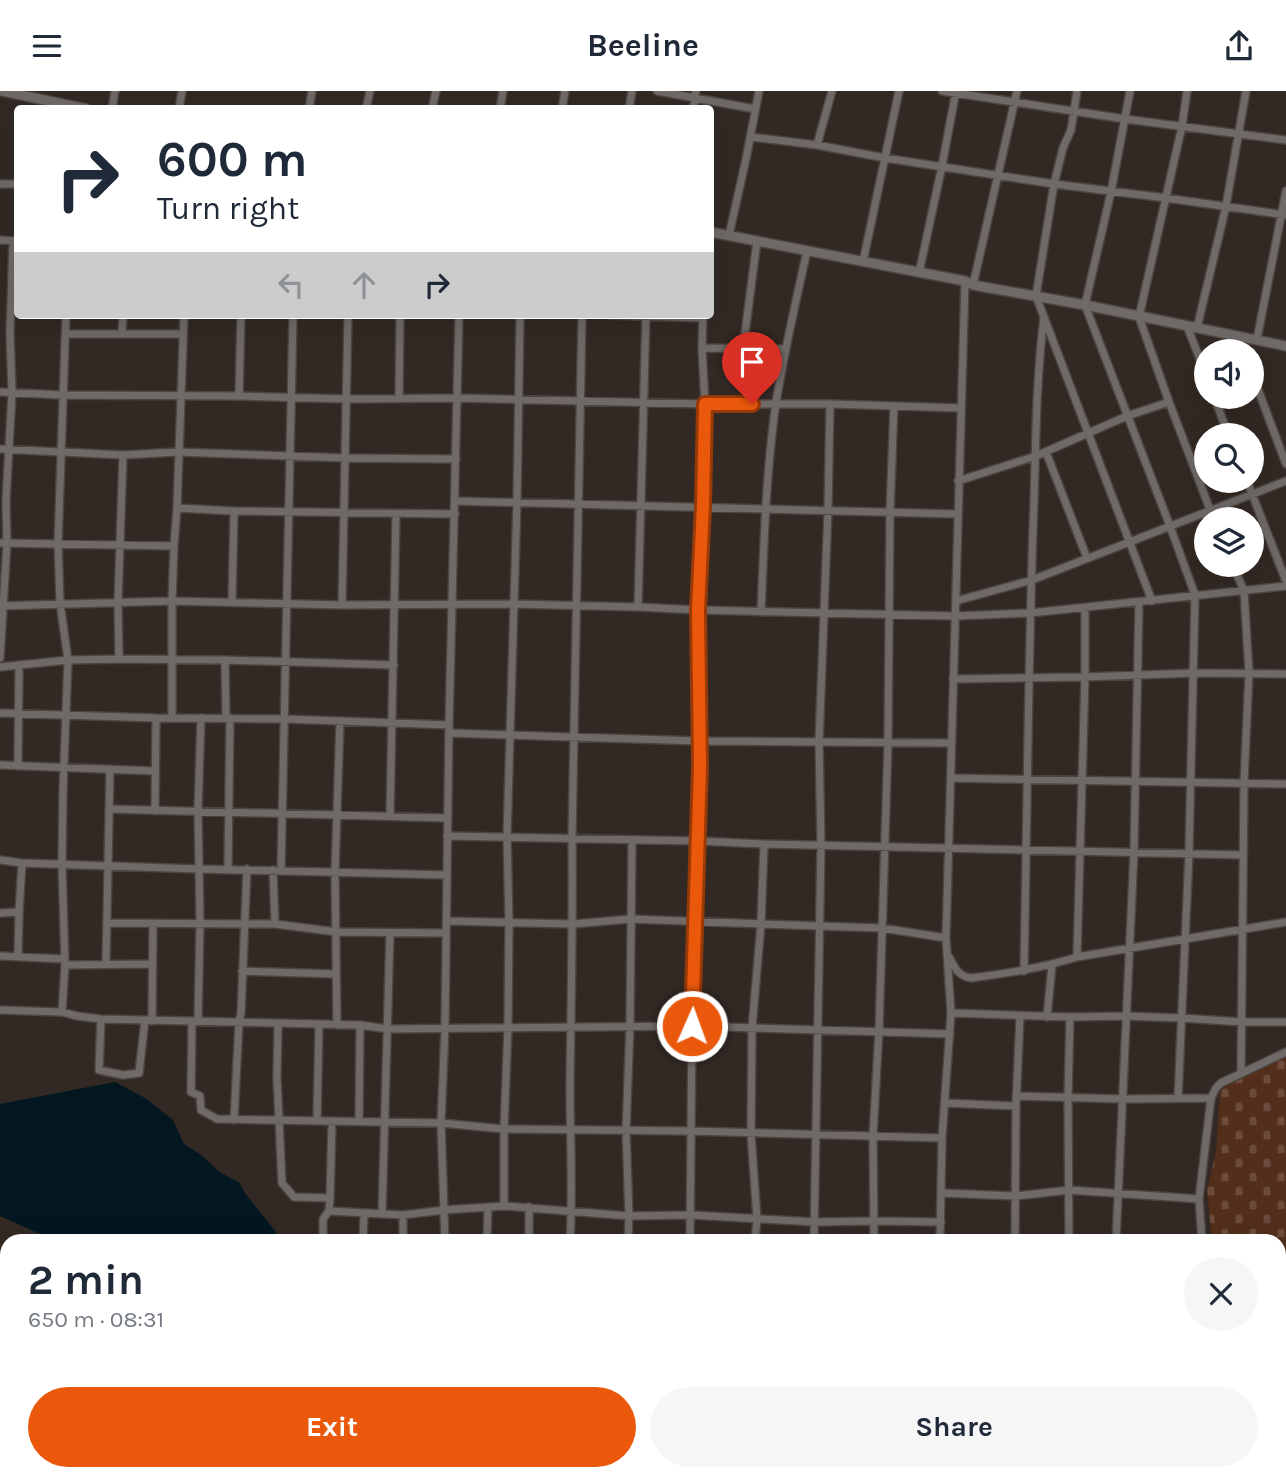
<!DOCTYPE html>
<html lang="en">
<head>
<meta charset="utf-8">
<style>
	:root { --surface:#fff; --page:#f6f6f7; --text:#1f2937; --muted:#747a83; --accent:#ea580c }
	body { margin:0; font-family:Karla,sans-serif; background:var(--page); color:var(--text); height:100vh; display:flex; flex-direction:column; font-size:26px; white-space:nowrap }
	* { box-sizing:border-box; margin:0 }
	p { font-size:23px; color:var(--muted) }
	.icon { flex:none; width:38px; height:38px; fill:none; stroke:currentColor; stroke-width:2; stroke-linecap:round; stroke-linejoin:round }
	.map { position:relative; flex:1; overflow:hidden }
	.drawer { position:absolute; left:0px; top:1143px; width:1286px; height:247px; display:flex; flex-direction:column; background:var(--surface); border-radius:21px 21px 0 0; box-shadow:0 7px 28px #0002 }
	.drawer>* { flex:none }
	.top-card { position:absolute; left:14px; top:14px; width:700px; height:214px; border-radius:7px; box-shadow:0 7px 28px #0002; background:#fff; color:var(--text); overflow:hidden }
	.fabs { position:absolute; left:1194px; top:248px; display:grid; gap:14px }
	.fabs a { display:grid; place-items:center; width:70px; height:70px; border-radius:50%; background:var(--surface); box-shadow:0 7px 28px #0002; font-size:35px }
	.pin { position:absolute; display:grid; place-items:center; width:60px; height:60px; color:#fff; margin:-72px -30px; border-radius:50% 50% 50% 0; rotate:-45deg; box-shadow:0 0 7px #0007 }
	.pin .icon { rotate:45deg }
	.me { position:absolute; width:77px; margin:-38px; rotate:2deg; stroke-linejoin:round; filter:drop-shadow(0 0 5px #0008) }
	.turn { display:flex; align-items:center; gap:24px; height:147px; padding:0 28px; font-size:32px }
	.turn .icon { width:91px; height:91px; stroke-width:2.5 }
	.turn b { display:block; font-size:49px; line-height:60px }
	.lanes { display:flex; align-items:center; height:66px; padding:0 28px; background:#0003; justify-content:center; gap:35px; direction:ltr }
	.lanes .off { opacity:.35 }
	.round { display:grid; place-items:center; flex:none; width:74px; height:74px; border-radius:37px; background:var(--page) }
	.head { display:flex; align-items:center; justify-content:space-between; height:119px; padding:0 28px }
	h1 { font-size:42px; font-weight:700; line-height:52px }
	.primary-button { display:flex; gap:14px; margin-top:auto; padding:14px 28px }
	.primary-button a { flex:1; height:80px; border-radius:42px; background:var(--accent); color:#fff; font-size:28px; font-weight:700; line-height:80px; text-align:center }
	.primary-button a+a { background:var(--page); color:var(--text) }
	header { display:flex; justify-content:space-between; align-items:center; height:91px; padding:0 28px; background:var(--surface); font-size:32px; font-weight:700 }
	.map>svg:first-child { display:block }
	.cemetery { fill:url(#cemetery-stones) }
	.water { fill:#031721 }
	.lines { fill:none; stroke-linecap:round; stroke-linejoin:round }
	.minor-casing { stroke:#4c443f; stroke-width:10 }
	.tertiary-casing { stroke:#4c443f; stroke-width:12 }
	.minor { stroke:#6f6a67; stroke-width:7 }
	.tertiary { stroke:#6f6a67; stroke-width:9 }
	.route-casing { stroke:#983908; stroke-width:18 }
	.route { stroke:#ea580c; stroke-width:12 }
</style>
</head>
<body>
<header><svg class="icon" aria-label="menu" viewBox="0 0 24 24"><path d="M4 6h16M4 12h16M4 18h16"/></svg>Beeline<svg class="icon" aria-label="share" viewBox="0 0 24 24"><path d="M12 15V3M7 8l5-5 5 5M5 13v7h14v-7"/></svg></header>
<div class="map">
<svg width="1286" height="1389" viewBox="0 0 1286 1389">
	<defs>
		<pattern id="cemetery-stones" width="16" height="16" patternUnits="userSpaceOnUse" patternTransform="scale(1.75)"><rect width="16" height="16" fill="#522e1b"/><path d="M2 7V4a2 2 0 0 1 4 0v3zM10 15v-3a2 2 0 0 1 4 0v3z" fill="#6b4c3c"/></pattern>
	</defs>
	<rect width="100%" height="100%" fill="#322924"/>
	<!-- cemetery -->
	<path class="cemetery" d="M1286,964v247h-7v-61h-67l-5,-51 9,-38 4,-60 8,-9z"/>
	<!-- water -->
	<path class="water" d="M115,991l30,16 28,22 11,24 17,11 20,18 18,9 6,11 38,48h-227l-56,-25v-112z
		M478,1382l4,7h-129l-6,-6z"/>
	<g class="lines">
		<!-- minor casing -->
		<g class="minor-casing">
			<path id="minor" d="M657,0l98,18
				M942,0l183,28 161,21
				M1077,0l-6,39 -8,18 -9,36 -18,112 116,305
				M1130,0l-19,101 -26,113 85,221 25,69 -6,258 -11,245
				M1187,0l-5,35 -43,191 30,85 45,118
				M112,18l3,-18
				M179,18l3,-18
				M309,18l3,-18
				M366,18l4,-18
				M432,18l4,-18
				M500,18l3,-18
				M562,18l3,-18
				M629,18l3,-18
				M693,18l3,-18
				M751,46l66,8 68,13 169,26 112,14 120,17
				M817,54l15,-54
				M0,93h18
				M729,144l17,-76 13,-68
				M0,149l17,1
				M863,171l36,-171
				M919,182l23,-107 14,-75
				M973,194l44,-194
				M611,224l92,3
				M1187,235l19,49
				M1197,237l29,-122 20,-115
				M66,243h117
				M122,243l1,-19
				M1238,245l6,16
				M1257,248l29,-148
				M702,257l83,1
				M743,258l14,-108
				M1251,280l35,93
				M0,301l62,3 177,1 107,3 112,-1 247,6h125l130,4
				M239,305l2,-81
				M1214,306l15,39
				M399,308l1,-84
				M0,358l123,6 55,-3 168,6 110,1
				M1046,361l41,106
				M958,390l78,-25 91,-40 42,-14
				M1247,390l39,100
				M455,410l502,13
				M177,417l57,3 221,3
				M0,452l174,3
				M1233,474l11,26 5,82 -5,110 -3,290
				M956,510l76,-21 254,-99
				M232,511l2,-91
				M342,514l6,-290
				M0,515l172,-5 170,4 171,-1 125,3 60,3 257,6 75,-3 256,-27
				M638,516l8,-292
				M761,521c3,-70 5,-140 15,-209 8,-51 20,-102 31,-152
				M0,567l7,-115 -1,-42 6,-108 -2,-59 3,-93
				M119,568l-1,-57 5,-147
				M225,569l1,58
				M0,576l68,-7 51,-1 106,1 169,5
				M953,588l132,-2 109,-4 92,1
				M0,622l156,5 129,1 164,6
				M172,626v-116l2,-55 3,-38 7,-193
				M449,642l251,8 251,2
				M0,674l155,6
				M18,674l1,-99
				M951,687l335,6
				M109,718l338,9
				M155,720l1,-93
				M390,725l6,-302
				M447,745l252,5 65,3 479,11
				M0,769l22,3 177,6 248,6
				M228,778l2,-151
				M273,779l2,54
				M281,779l12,-555
				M0,822l19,-1 3,-49
				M447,830l126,3 57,-5 189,7 63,2 64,10
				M107,832l168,1 62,8 109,1
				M0,865l64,3
				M18,866l1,-45
				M949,866c6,11 9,19 22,21 37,-5 71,-10 106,-21l209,-35
				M1077,866l8,-280v-69
				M106,872l4,-194
				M65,874l87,-1
				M242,880l94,3
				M1024,880c3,-147 4,-294 9,-442 3,-71 2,-142 11,-212
				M0,919l62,2 15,4 24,3 259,6 28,4 304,-3 258,8
				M62,921l3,-47 -3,-101 1,-73 5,-131 -8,-57 -2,-60 8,-228
				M951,922l119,4 56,-1 55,2 62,4h43
				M1047,926l5,-52
				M101,928l-2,51 24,5 16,-2 6,-53
				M152,930l1,-97
				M192,930l-1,71 9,4 1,14 16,9 224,4 63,6 187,2 251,7
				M198,930l2,-98 -2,-112 3,-93
				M278,933l-1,54 5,105 12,14 36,1
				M337,934l-2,-153 5,-151
				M1016,1005l108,3 87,-1 5,-10 5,-5 65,-31
				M945,1012l71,3
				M234,1029l5,-97 2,-10 6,-144
				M317,1030l2,-96
				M359,1030l1,-96
				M942,1102l74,3 53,-6 130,9
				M504,1115v-77l4,-102 1,-105 -2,-86 10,-334 3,-187
				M329,1120l74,4 41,-5 60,-4 125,10 62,-1 124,7 59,-1 67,1
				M382,1123l8,-281
				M323,1150v-22l6,-8 1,-13 2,-77
				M363,1150l1,-28
				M403,1150v-26
				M445,1150l-4,-118 4,-95 4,-303 10,-410
				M487,1150l1,-33
				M529,1150v-34
				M570,1150c3,-52 0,-104 0,-156 1,-82 3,-164 2,-247l10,-523
				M628,1150l1,-25 -3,-85 4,-105 2,-186
				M690,1150l2,-215 7,-185 1,-100 -2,-131 5,-104 2,-102 -3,-56 1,-33
				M755,1150l2,-22 -6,-85 1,-106 9,-104 3,-80
				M814,1150l7,-396 -2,-103 9,-232 2,-106
				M874,1150l-1,-105 6,-106 9,-287 2,-232 4,-105
				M940,1150l2,-103 9,-125 -5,-75 19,-657
				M1015,1150l1,-135 4,-90
				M1069,1150l-1,-143 2,-81
				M1116,1150l18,-390 5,-249
				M1202,1150l-3,-42 12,-101
				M1279,1216h7
				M0,1256l7,1
				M1279,1276l7,1
				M1279,1332h7
				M0,1355l7,1
				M403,1382l33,7
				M1101,1382l6,7
				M74,1389l1,-7
				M121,1389l1,-7
				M220,1389l17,-7
				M497,1389l5,-7"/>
		</g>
		<!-- tertiary casing -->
		<g class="tertiary-casing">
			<path id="tertiary" d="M2,0l85,18
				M710,141l255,49 8,4 112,20 201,41"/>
		</g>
		<!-- minor -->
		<use href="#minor" class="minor"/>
		<!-- tertiary -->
		<use href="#tertiary" class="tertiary"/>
	</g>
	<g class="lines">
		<!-- route casing -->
		<g class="route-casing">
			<path id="route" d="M692,935l8,-260 -2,-156 5,-104 2,-102h47"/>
		</g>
		<!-- route -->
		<use href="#route" class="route"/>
	</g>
</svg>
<div class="fabs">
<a><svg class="icon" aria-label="sound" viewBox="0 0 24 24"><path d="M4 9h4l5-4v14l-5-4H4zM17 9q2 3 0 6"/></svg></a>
<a><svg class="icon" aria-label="search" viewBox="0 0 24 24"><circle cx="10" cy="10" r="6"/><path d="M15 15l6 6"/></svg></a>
<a><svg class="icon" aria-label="layers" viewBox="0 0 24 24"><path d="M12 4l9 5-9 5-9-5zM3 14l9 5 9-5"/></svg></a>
</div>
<div class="pin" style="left:752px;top:313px;background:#d93025"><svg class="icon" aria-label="arrive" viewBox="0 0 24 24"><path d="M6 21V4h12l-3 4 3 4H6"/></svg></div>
<svg class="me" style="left:692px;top:935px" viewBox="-20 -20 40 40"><circle r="17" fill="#ea580c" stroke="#fff" stroke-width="3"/><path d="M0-11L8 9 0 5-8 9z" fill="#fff"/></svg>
<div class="top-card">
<div class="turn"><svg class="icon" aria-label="right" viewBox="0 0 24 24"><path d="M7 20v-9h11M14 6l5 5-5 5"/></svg><div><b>600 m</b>Turn right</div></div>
<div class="lanes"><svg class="icon off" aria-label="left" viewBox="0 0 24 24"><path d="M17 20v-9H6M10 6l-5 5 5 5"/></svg><svg class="icon off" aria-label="ahead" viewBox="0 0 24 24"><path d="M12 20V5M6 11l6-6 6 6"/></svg><svg class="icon" aria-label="right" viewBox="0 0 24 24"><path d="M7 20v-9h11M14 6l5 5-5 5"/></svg></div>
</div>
<section class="drawer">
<div class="head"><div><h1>2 min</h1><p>650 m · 08:31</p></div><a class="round"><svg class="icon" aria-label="close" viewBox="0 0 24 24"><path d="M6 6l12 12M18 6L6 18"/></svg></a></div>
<div class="primary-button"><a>Exit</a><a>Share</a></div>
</section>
</div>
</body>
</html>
